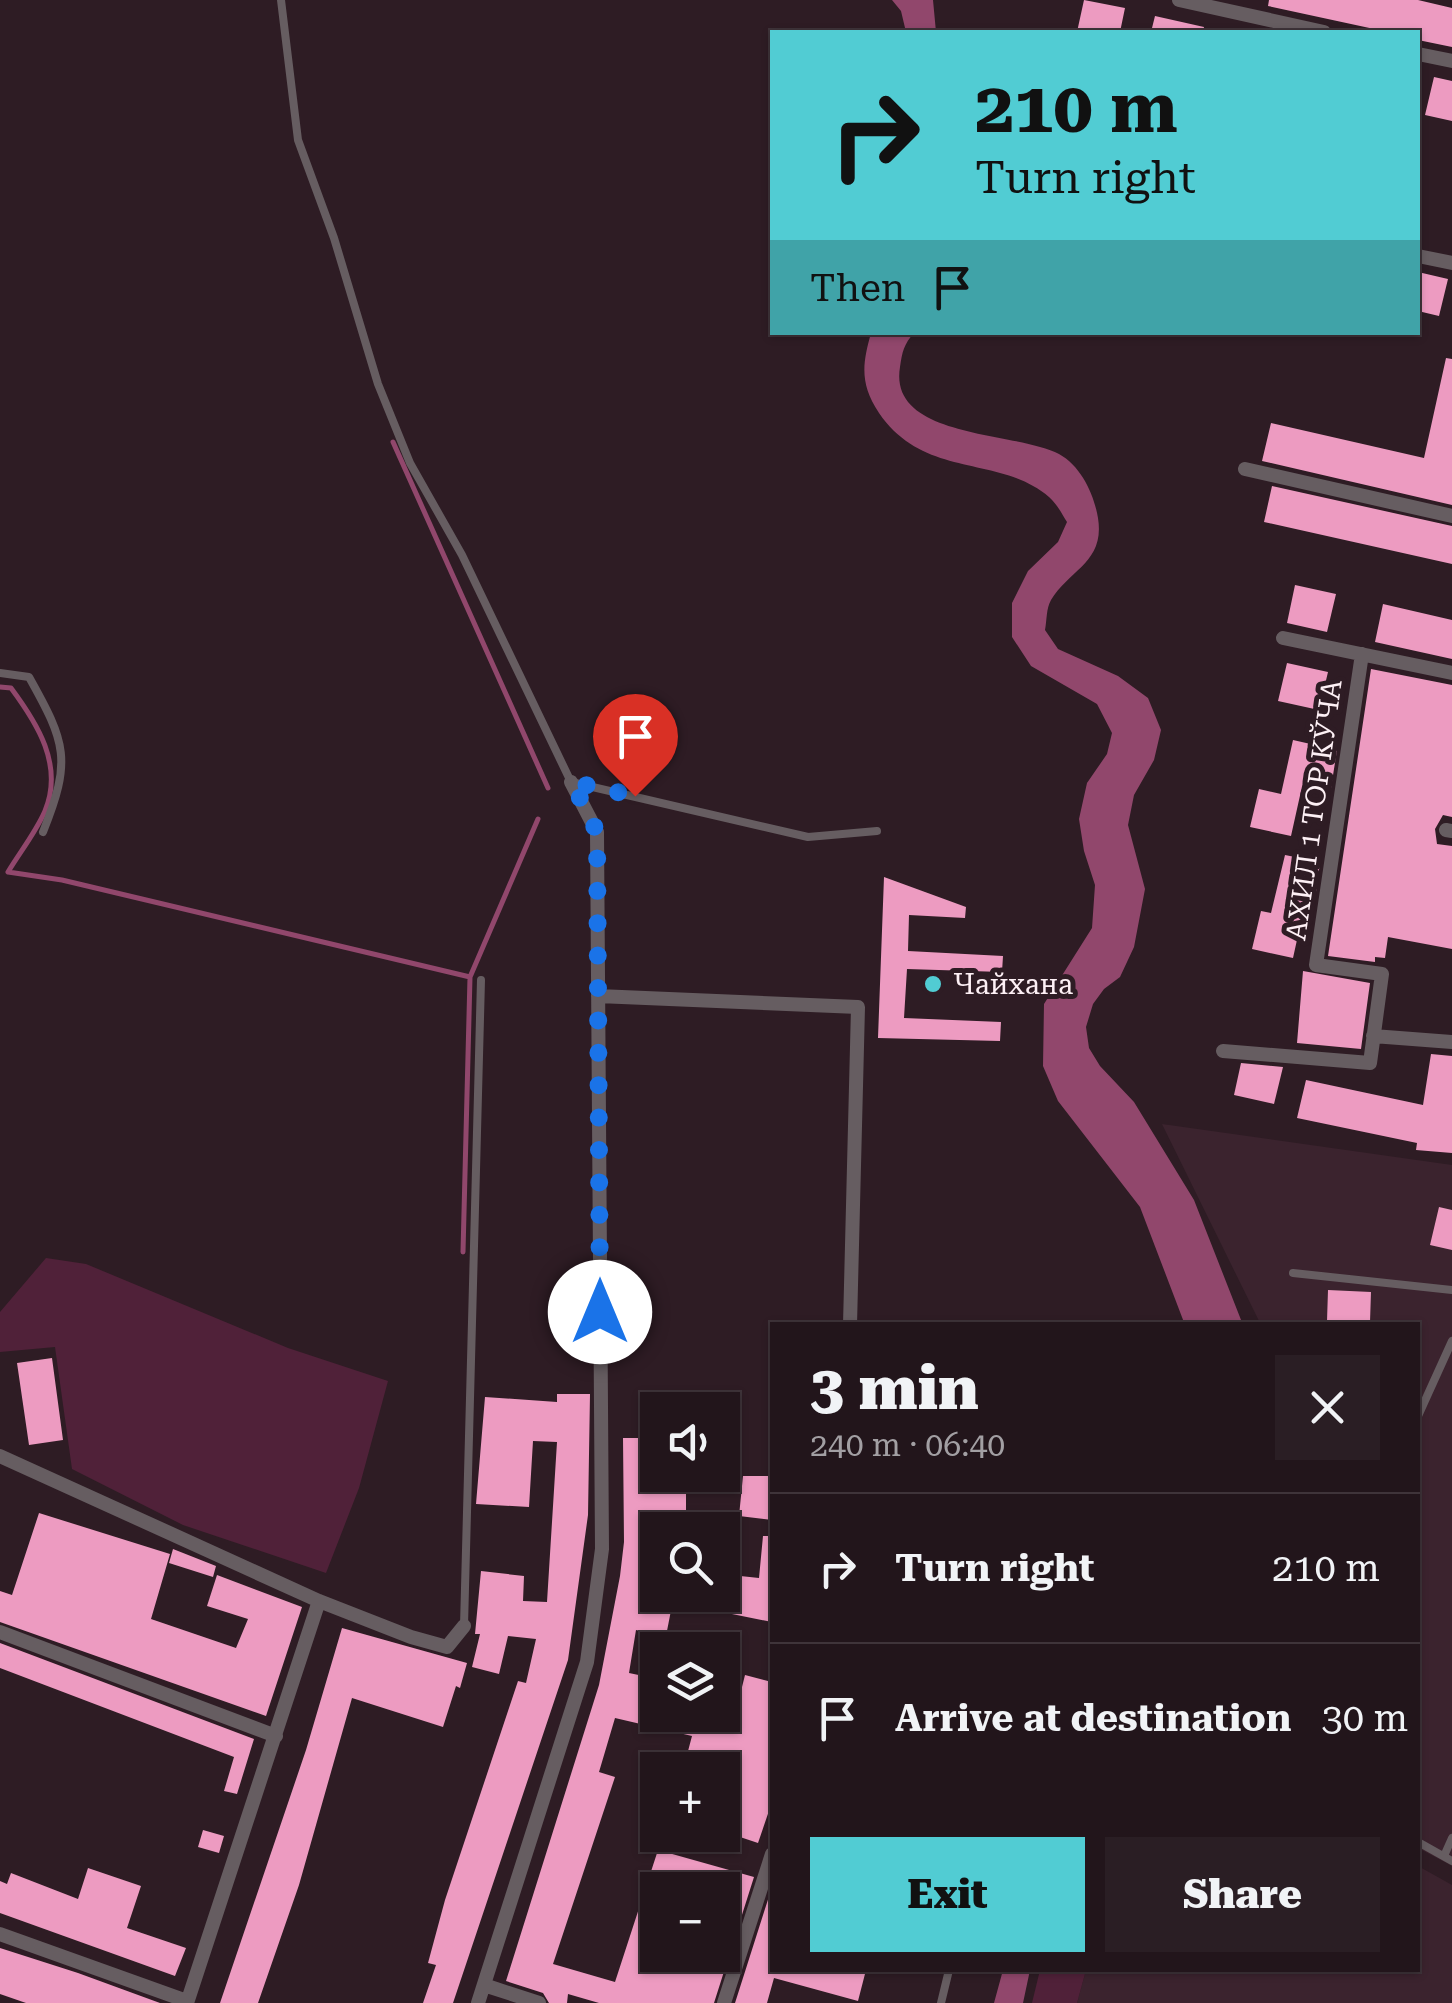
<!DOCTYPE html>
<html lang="en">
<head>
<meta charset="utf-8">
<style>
	:root { --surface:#22151b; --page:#2a1e24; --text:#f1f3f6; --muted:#a29fa3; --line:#3f343a; --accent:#51ccd3 }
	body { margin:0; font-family:"Roboto Serif",serif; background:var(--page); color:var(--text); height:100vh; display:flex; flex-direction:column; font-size:38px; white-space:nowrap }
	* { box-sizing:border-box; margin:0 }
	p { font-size:32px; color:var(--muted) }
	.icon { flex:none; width:55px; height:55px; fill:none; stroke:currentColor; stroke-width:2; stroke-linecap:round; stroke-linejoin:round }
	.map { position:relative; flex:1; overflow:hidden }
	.details { position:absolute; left:770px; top:1322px; width:650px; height:650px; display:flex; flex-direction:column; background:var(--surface); border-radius:0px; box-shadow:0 2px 8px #0004,0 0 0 2px var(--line) }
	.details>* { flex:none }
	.banner { position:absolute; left:770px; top:30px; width:650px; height:305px; border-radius:0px; box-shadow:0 2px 8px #0004,0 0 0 2px var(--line); background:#51ccd3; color:#111; overflow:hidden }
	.tools { position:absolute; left:640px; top:1392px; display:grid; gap:20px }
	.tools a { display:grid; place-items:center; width:100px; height:100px; border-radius:0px; background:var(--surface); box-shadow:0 2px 8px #0004,0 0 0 2px var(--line); font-size:50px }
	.pin { position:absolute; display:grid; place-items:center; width:85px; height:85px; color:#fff; margin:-102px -42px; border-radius:50% 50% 50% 0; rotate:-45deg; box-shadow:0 0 10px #0007 }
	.pin .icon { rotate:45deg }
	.me { position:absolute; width:110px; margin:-55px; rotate:0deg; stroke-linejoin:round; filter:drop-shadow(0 0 8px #0008) }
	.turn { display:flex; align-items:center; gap:35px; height:210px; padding:0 40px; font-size:45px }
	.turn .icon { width:130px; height:130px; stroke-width:2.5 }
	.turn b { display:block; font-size:70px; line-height:85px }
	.then { display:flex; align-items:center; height:95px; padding:0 40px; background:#0003; gap:20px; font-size:38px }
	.round { display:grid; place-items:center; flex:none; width:105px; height:105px; border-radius:0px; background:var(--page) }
	.headline { display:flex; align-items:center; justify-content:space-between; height:170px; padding:0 40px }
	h1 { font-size:60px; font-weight:800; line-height:75px }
	.button { display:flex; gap:20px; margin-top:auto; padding:20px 40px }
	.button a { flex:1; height:115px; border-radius:0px; background:var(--accent); color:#111; font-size:40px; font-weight:800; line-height:115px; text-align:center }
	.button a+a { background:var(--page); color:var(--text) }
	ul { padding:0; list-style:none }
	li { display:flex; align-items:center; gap:30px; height:150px; padding:0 40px; border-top:2px solid var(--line) }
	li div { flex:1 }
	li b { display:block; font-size:38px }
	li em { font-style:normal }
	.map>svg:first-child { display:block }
	.built { fill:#3b232e }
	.green { fill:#502139 }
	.water { fill:#91476c }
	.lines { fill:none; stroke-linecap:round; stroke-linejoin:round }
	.stream { stroke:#91476c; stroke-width:5 }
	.building { fill:#ed9bc1; fill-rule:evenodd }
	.service { stroke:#665d61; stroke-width:8 }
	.minor { stroke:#665d61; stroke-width:14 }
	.route { stroke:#1a73e8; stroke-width:18; stroke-dasharray:0 32.4 }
	.poi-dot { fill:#51ccd3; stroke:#2e1c24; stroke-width:4 }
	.labels { text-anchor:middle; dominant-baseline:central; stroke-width:10; stroke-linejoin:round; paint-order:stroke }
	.street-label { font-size:28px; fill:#fdf0f5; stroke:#2e1c24 }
	.poi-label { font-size:28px; fill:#fdf0f5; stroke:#2e1c24; text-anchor:start }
</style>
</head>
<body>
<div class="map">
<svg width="1452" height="2003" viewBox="0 0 1452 2003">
	<rect width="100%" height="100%" fill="#2e1c24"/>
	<!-- built -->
	<path class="built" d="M1162,1124l290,41v701l-34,-18v-523h-157z
		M1418,1866l34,19v118h-375l9,-33h332z"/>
	<!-- green -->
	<path class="green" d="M46,1258l40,6 202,84 100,33 -29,107 -33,85 -143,-48 -111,-56 -17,-122 -55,5v-40z
		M1040,1970h46l-9,33h-45z"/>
	<!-- water -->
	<path class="water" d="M892,0h41l3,32h-30l-5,-21z
		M871,333h43c-10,11 -12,19 -14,34 -12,72 116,64 159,87 22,12 35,40 39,64 7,44 -28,51 -47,82 -5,9 -4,20 -6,30l13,19 60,27 30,22 13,32 -7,30 -20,35 -6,30 17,64 -11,58 -14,30 -16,12 -11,15 -7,23 3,21 11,18 34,36 60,98 49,125h-58l-45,-118 -82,-106 -15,-35 1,-62 48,-76 3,-43 -11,-34 -5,-32 8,-36 20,-29 5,-21 -15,-29 -66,-38 -19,-29v-34l16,-32 30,-29 9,-20c-5,-8 -10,-18 -18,-25 -50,-43 -124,-17 -170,-84 -19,-29 -17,-48 -8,-80z
		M1003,1970h27l-7,33h-29z"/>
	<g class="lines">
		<!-- stream -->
		<path class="stream" d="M393,442l155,346
			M0,687l11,1c26,35 53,77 34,123 -9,21 -25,41 -37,61l54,8 408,97
			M463,1252l7,-275 68,-158"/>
	</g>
	<!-- building -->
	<path class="building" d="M1084,0l41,8 -5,24h-43z
		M1269,0h149l34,8v39l-34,-7v-8h-30l-120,-26z
		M1155,16l49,11 -1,5h-52z
		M1434,77l18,4v40l-27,-6z
		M1418,272l30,7 -9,37 -21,-5z
		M1446,358l6,1v146l-190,-44 9,-38 153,35z
		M1272,486l180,40v38l-188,-42z
		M1295,585l41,9 -9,38 -40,-9z
		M1383,604l69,16v39l-77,-17z
		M1287,663l41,9 -9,38 -41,-9z
		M1371,669l81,16v132l-9,-2 -8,14 2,15 15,2v103l-64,-12 -3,21 -10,-1v5l-47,-6z
		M1293,740l44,10 -6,38 -28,-6 -12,54 -41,-9 9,-38 22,5z
		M1285,855l35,7 -5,39 -9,-2 -13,59 -41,-9 9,-38 10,2z
		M884,877l82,30 -1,11 -56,-3 -1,36 95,5 -1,16 -95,-3 -3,49 97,4 -1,19 -122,-3z
		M1303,971l67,12 -9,66 -64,-6z
		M1431,1054l21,2v97l-36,-3 1,-7 -120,-25 9,-38 117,25z
		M1241,1063l42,4 -9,37 -40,-9z
		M1439,1207l13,3v40l-22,-5z
		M1328,1290l43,2 -1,30 -43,-1z
		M52,1358l11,82 -34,5 -12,-82z
		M557,1394h33l-2,121 -20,145 -115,343h-30l13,-38 -8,-2 17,-63 73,-219 8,2 10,-44 -28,-3 -9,38 -27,-7 8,-33h-5l6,-63 43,5 -1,25 24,1 10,-160 -24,-1 -4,66 -53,-3 9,-107 72,5z
		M623,1438h35v37h28v55h-28v65h16l-8,41 -30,-6 -7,43 29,6v36h44l31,8 12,-48 27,7v120l-14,41 -36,-12v-61h-39l9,-34 -77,-18 -16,54 16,5 -62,187 62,18 43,-132 96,27 -40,126h-115l-31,-9 -1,9h-18l-6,-10 -37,-12 93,-296 21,-109 4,-34zM658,1890h64v65h-64z
		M743,1476h29v44l-33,-4z
		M39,1513l131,41 -19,65 85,29 12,-29 -41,-13 10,-31 85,32 -36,109 -266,-94v-31l12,4z
		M763,1536h9v86l-45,-9 4,-38 28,3z
		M173,1549l43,17 -3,11 -44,-14z
		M342,1628l125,35 -7,25 -4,-2 -13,41 -91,-29 -53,187 -41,118h-38l86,-253z
		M0,1643l254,96 -17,55 -13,-3 10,-34 -234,-89z
		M203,1830l21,6 -5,17 -21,-6z
		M88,1868l53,18 -14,42 59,20 -11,28 -175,-63v-32l7,3 4,-11 67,26z
		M772,1887v83h94l-8,31 -84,-23 -7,25h-32z
		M0,1948l78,25 82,30h-134l-26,-9z"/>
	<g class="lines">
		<!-- service -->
		<path class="service" d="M281,0l17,140 36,98 44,146 32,79 52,92 109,227 237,55 69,-6
			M0,673l29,4c37,66 43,83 14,155
			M1293,1273l159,17
			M1106,1325h12
			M1418,1416l34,-75
			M464,1626l17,-646
			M1418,1842l34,19
			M1444,1856l8,-18
			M941,2003l8,-33"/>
		<!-- minor -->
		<path class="minor" d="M1179,0l145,32
			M1418,54l34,7
			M1418,256l34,7
			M1245,469l207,47
			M1283,638l169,35
			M1446,830l6,1
			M598,996l260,11 -8,318
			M1373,1036l79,6
			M1223,1051l147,12 12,-89 -66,-9 46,-311
			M0,1456l319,145 92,36 36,10 17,-21
			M0,1632l276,104
			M0,1934l187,67
			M484,1985l55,18
			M187,2003l132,-402
			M478,2003l109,-341 15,-113 -5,-717 -26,-50
			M724,2003l48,-149"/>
	</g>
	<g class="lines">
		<!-- route -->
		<path class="route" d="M600,1312l-3,-480 -25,-50 63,14"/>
	</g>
	<!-- markers -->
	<circle class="poi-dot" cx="933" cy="984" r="10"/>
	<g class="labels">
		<!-- street labels -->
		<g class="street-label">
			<text transform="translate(1314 810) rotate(-82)">АХИЛ 1 ТОР КЎЧА</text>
		</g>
		<!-- poi labels -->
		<g class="poi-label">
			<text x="953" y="984">Чайхана</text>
		</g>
	</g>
</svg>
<div class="tools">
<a><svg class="icon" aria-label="sound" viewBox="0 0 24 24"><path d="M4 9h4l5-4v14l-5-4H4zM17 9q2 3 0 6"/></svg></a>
<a><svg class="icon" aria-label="search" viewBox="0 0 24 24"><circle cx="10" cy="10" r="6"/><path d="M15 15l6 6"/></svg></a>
<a><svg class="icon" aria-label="layers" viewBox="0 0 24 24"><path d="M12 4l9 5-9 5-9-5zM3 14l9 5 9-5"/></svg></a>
<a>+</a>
<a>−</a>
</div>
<div class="pin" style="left:635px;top:796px;background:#d93025"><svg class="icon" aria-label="arrive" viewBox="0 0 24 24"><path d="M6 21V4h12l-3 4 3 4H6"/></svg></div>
<svg class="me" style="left:600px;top:1312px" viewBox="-20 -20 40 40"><circle r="19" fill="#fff"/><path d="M0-13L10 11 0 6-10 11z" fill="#1a73e8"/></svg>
<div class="banner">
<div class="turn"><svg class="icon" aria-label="right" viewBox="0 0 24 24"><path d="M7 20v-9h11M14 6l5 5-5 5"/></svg><div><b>210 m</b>Turn right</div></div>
<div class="then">Then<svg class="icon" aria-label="arrive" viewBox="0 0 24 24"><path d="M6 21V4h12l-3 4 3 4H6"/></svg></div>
</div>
<section class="details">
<div class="headline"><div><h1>3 min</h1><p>240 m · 06:40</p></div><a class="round"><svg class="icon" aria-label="close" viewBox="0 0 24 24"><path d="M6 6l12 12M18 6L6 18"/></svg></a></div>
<ul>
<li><svg class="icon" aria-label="right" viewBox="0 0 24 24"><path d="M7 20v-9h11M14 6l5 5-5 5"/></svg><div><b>Turn right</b></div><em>210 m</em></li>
<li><svg class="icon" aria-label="arrive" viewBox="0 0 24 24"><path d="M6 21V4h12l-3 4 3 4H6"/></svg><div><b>Arrive at destination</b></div><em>30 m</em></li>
</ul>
<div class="button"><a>Exit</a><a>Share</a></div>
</section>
</div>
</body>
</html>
